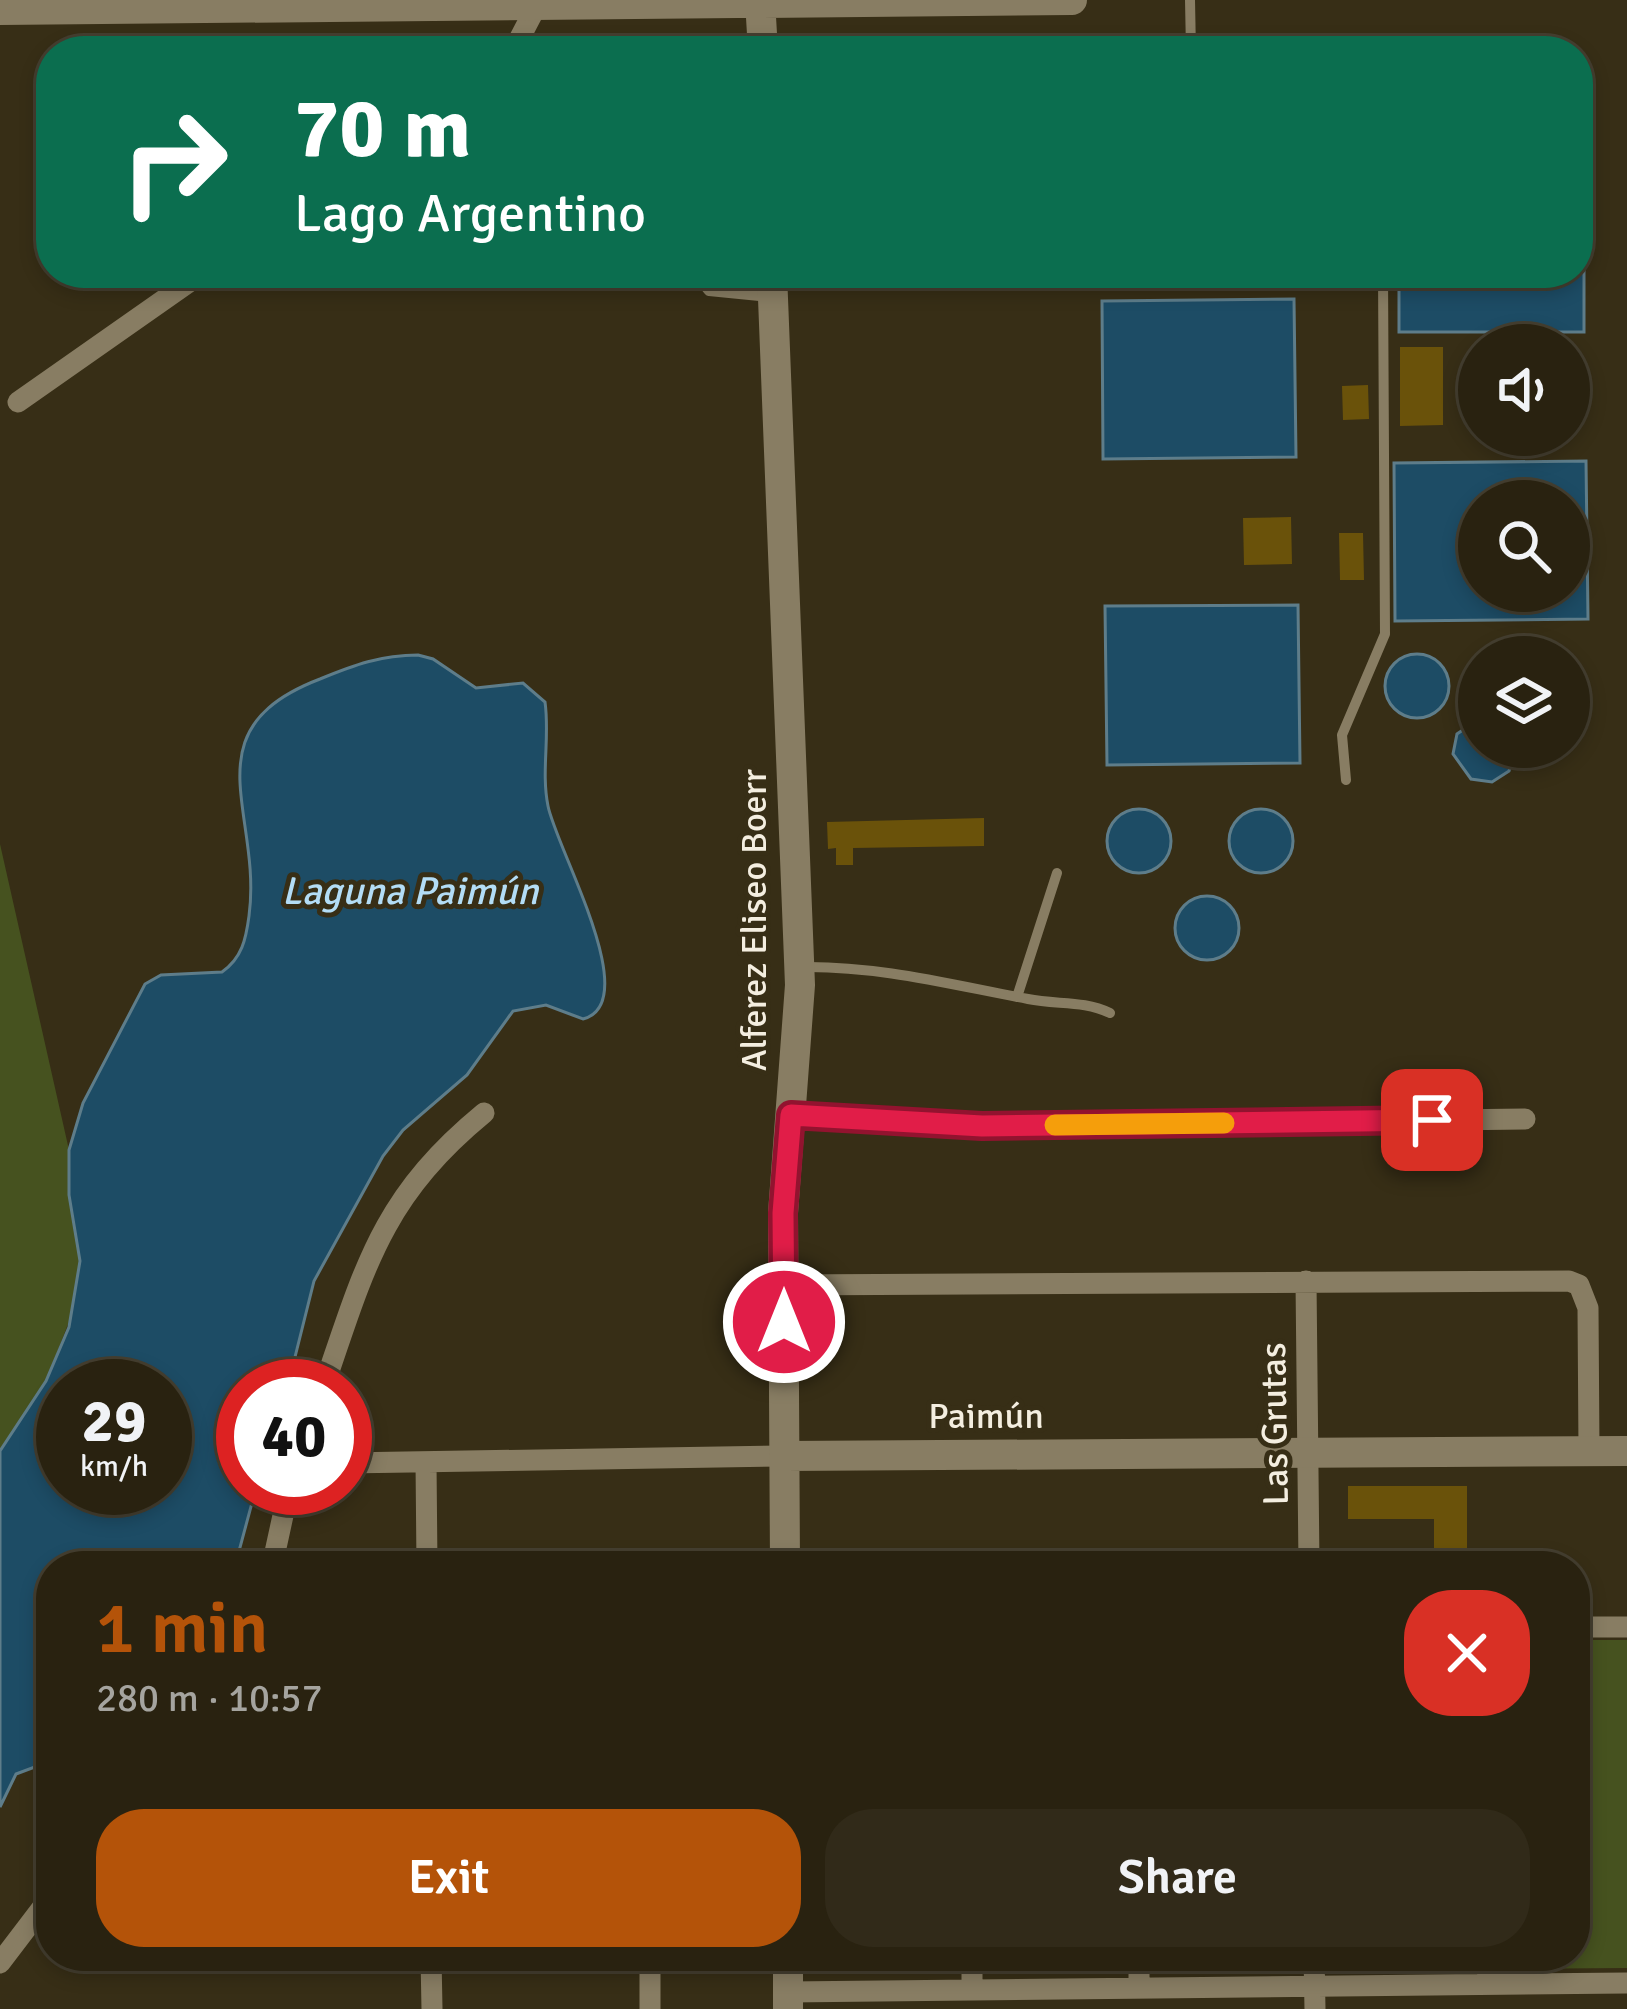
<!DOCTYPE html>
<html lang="en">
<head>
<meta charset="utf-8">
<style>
	:root { --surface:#292210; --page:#312a19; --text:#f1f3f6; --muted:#a5a49f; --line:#453f30; --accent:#b45309 }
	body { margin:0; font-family:Signika,sans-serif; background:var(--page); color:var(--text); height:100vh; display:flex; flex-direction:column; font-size:45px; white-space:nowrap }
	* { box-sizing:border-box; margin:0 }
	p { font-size:39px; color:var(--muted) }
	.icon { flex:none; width:66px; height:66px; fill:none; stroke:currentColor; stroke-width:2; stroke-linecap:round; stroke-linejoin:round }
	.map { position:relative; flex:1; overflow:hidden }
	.details { position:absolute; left:36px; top:1551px; width:1554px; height:420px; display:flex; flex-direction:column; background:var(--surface); border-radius:48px; box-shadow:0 6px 18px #0003,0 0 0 3px var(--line) }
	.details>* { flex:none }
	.hud { position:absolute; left:36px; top:36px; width:1557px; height:252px; border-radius:48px; box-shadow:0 6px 18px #0003,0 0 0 3px var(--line); background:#0b6e4f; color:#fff; overflow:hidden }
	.controls { position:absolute; left:1458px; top:324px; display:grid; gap:24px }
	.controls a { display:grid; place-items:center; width:132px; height:132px; border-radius:50%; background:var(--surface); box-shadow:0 6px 18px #0003,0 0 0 3px var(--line); font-size:60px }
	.speed { position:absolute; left:36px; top:1359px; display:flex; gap:24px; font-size:60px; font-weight:700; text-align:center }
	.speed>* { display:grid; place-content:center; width:156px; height:156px; border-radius:50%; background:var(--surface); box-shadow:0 6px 18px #0003,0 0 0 3px var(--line); line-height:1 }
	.speed small { font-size:30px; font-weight:400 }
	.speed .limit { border:18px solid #d22; background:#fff; color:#111 }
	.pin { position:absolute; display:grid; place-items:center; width:102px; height:102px; color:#fff; margin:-51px; border-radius:24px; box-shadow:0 6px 18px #0006 }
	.me { position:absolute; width:132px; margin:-66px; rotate:0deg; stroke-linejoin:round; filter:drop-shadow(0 0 9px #0008) }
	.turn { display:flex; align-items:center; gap:42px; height:252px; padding:0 60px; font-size:54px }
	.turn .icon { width:156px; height:156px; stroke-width:2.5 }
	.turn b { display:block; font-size:84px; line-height:102px }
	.round { display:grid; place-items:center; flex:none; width:126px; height:126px; border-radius:48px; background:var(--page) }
	.overview { display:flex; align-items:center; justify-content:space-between; height:204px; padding:0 60px }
	h1 { font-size:72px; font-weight:600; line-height:90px; color:var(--accent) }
	.action { display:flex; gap:24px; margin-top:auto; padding:24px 60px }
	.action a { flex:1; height:138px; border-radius:48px; background:var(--accent); color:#fff; font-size:48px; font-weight:600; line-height:138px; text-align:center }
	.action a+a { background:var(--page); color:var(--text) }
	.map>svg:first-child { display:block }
	.green { fill:#46521f }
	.water { fill:#1d4c65; stroke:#5e7d8a; stroke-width:3; fill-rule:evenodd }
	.building { fill:#6a520a }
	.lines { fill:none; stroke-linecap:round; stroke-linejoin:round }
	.lane { stroke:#887d63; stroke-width:10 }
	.street { stroke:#887d63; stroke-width:21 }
	.secondary { stroke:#887d63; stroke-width:30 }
	.route-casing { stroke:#92132f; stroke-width:30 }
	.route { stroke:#e11d48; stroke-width:21 }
	.slow { stroke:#f59e0b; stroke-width:21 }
	.labels { text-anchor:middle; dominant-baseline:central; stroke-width:10; stroke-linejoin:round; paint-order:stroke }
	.street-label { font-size:36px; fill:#f4eee0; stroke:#372e16 }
	.water-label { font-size:39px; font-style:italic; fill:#b3ddf6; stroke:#372e16 }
</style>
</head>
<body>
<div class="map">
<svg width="1627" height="2009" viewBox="0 0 1627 2009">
	<rect width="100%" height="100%" fill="#372e16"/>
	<!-- green -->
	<path class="green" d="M0,844l69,306v45l11,66 -5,45 -29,75 -46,70z
		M1575,1640h52v328l-129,1v-13h77z"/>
	<!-- water -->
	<path class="water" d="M1584,206v126h-185v-59h179v-66z
		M1294,299l2,158 -193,2 -1,-158z
		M1586,461l2,158 -193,2 -1,-158zM1479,501h90v90h-90z
		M1298,605l2,158 -193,2 -2,-159z
		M1385 686a32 32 0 1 1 64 0a32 32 0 1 1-64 0Z
		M418,655l15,4 43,29 47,-5 22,19c5,35 -4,69 3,104 8,42 97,197 35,213l-37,-14 -33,6 -46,64 -64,55 -20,26 -69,125 -25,100 -3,5h-43v102h13l-21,78h-184v195l-35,13 -16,33v-356l46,-70 23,-54 11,-66 -11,-66v-45l14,-47 62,-119 16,-9 61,-3c20,-14 24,-33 27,-56 14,-103 -62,-186 71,-237 34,-14 61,-24 98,-24zM63,1386h102v102h-102z
		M1479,719v28h37l-7,24 -17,11 -21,-3 -18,-25 4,-20z
		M1107 841a32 32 0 1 1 64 0a32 32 0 1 1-64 0Z
		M1229 841a32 32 0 1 1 64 0a32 32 0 1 1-64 0Z
		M1175 928a32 32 0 1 1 64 0a32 32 0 1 1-64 0Z"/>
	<!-- building -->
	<path class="building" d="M1400,347h43v78l-43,1z
		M1368,385l1,34 -26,1 -1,-34z
		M1291,517l1,47 -48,1 -1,-47z
		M1339,533h24l1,47h-24z
		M984,818v28l-131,2v17h-17v-17l-8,1 -1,-27z
		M1348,1486h119v80h-33v-47h-86z"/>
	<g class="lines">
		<!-- lane -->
		<path class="lane" d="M1190,0l1,51
			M694,273l15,18 61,6
			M1346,780l-4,-45 43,-101 -2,-361
			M803,967c77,-1 149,18 225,32 29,6 55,1 82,14
			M1017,997l40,-124"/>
		<!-- street -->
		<path class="street" d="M513,51l24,-46
			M18,402l184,-129
			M791,1115l191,11 543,-7
			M1306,1281l3,285
			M784,1285l785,-4 10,4 9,23 1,143
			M324,1386c41,-120 58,-189 160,-273
			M426,1462l1,104
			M345,1463l440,-7
			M272,1566l17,-78
			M1575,1627h52
			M431,1956l1,53
			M650,1956v53
			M972,1956v31
			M1139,1956v30
			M1314,1956l1,53
			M1487,1956l1,28
			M0,1963l51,-67
			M788,1992l839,-9"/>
		<!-- secondary -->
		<path class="secondary" d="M760,0l3,51
			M0,10l1072,-10
			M772,273l28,712 -17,228 2,353
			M785,1456l842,-5
			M788,1956v53"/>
	</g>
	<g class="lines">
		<!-- route casing -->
		<g class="route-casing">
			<path id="route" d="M784,1322l-1,-109 8,-98 191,11 450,-6"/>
		</g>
		<!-- route -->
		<use href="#route" class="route"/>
		<!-- slow -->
		<path class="slow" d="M1055,1125l169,-2"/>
	</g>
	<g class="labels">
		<!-- street labels -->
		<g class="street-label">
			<text transform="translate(754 920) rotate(-90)">Alferez Eliseo Boerr</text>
			<text x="986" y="1416">Paimún</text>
			<text transform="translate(1275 1424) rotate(-91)">Las Grutas</text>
		</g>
		<!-- water labels -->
		<g class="water-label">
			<text x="410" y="891">Laguna Paimún</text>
		</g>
	</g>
</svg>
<div class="controls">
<a><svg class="icon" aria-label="sound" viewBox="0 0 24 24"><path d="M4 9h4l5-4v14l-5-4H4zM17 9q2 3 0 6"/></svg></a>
<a><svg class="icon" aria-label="search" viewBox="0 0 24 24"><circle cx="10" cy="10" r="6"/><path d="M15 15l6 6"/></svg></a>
<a><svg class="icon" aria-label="layers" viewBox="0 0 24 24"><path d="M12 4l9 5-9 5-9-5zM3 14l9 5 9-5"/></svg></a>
</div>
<div class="speed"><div>29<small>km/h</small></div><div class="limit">40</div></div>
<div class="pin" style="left:1432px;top:1120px;background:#d93025"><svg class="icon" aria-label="arrive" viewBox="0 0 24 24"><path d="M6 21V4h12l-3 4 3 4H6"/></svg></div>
<svg class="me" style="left:784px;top:1322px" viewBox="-20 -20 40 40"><circle r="17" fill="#e11d48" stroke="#fff" stroke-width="3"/><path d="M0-11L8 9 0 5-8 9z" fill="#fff"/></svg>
<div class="hud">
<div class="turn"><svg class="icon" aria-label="right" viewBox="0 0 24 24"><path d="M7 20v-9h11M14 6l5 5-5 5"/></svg><div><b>70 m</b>Lago Argentino</div></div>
</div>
<section class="details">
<div class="overview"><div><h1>1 min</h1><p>280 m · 10:57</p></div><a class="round" style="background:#d93025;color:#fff"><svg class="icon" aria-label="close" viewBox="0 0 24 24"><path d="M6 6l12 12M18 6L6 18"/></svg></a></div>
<div class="action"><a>Exit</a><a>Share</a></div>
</section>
</div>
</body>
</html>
